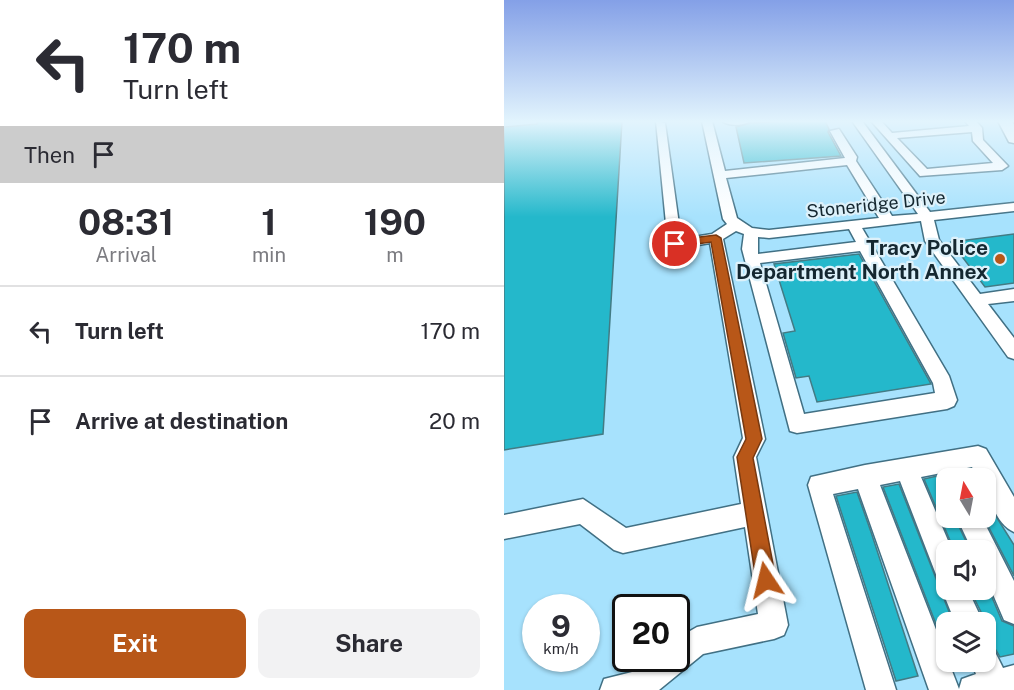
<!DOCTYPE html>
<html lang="en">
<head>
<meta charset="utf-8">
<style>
	:root { --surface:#fff; --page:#f2f2f3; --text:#2b2b33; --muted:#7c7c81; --line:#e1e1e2; --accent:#b85718 }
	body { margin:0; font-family:"Public Sans",sans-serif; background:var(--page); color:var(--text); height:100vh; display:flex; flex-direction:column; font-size:22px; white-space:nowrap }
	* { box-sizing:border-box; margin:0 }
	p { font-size:20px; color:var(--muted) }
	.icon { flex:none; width:33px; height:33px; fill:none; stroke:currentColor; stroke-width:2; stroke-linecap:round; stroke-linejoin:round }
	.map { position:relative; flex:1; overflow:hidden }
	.side { display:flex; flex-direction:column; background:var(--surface); width:504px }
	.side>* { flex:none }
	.banner { background:#fff; color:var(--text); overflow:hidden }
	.needle { width:39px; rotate:350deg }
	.tools { position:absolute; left:432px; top:468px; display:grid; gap:12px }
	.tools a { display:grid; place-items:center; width:60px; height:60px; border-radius:12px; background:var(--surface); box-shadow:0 2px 4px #0004; font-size:30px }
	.speed { position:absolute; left:18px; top:594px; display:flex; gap:12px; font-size:30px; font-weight:700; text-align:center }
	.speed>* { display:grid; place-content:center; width:78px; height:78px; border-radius:50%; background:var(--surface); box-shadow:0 2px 4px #0004; line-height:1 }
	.speed small { font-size:15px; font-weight:400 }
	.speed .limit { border:3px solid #111; border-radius:9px; background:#fff; color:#111 }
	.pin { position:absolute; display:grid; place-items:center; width:51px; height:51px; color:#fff; margin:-26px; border:3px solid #fff; border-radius:50%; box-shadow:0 2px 6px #0007 }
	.me { position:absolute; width:66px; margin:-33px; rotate:350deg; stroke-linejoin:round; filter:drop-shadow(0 0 4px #0008) }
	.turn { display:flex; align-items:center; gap:21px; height:126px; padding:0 24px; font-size:27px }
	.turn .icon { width:78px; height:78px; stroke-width:2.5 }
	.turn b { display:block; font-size:42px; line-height:51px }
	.then { display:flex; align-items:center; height:57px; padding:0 24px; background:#0003; gap:12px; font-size:22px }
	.eta { display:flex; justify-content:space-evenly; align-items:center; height:102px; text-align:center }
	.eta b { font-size:36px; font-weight:700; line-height:42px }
	.primary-button { display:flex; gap:12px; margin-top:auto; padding:12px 24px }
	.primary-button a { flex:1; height:69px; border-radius:12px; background:var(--accent); color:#fff; font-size:24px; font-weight:700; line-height:69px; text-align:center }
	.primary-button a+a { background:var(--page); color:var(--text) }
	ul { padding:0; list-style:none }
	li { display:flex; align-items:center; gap:18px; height:90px; padding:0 24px; border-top:2px solid var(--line) }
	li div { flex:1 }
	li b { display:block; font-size:22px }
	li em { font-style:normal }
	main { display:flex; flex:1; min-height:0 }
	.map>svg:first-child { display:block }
	.built { fill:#a7e2fd; fill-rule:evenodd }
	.building { fill:#24b8cb; stroke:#437b84; stroke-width:1.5 }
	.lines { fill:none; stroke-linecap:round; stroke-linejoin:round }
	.minor-casing { stroke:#417084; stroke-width:3 }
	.major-casing { stroke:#417084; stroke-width:3 }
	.minor { fill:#fff; fill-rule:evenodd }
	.major { fill:#fff; fill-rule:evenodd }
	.route { fill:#b85718; stroke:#783910; stroke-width:1.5 }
	.poi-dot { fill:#b85718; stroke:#ddf1fa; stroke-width:2 }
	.labels { text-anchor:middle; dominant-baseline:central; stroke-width:4.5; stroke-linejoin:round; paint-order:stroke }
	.far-street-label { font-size:18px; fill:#142730; stroke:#ddf1fa }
	.poi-label { font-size:21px; font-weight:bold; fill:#142730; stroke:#ddf1fa; text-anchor:end }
</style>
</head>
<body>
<main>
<section class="side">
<div class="banner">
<div class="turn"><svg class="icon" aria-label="left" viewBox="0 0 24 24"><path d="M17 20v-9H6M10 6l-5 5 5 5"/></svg><div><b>170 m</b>Turn left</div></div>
<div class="then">Then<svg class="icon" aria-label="arrive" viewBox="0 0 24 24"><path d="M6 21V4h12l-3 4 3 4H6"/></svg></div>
</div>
<div class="eta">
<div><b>08:31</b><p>Arrival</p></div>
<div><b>1</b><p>min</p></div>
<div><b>190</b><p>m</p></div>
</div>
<ul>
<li><svg class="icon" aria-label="left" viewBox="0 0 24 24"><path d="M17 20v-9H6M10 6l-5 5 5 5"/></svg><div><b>Turn left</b></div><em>170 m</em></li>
<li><svg class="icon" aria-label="arrive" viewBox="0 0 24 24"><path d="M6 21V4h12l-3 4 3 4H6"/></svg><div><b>Arrive at destination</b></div><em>20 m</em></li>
</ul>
<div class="primary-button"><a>Exit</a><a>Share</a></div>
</section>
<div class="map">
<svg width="510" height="690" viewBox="0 0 510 690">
	<rect width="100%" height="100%" fill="#bfe7fa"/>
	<!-- built -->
	<path class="built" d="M0,121h510v569h-510zM442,478h40v40h-40zM442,550h40v40h-40zM32,608h50v50h-50zM122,608h50v50h-50zM442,622h40v40h-40z"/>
	<!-- building -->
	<path class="building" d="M34,121h84l-19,313 -99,16v-323l33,-3z
		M287,121h34l4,8 -1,3 13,24 -97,7 -8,-36 15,-4z
		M510,234v49l-29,4 -34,-45z
		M355,254l72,130 -114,18 -8,-26 -13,2 -13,-45 12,-2 -21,-67z
		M442,474v44h9l15,32h-16l-30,-71z
		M395,484l54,138h-7v28l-63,-163z
		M353,492l14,40 47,144 -22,5 -60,-185z
		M482,492l6,18 22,35v31l-30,-58z
		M482,583l16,38 12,5v28l-14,3 -4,-7 -7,-3 -3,-8v-17l-16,-32h16z"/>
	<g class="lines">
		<!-- minor casing -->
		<g class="minor-casing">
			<path id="minor" d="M152,121l9,2 16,116 31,-5 15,-10 -4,-5 -21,-98h10l13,50 120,-13 -15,-27 9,-2 18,28 -1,4 36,55 26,-2 -66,-93h10l68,91 84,-9v8l-80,9 5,20 41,54 34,-5v12l-26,3 26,34v21l-6,-2 -83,-116 -4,-20 -59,7 87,148 8,24 -3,6 -7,3 -150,24 -7,-2 -48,-182 2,-15 -8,-3 -13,8 42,200 -9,18 32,168 -4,10 -10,4 -71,15 -44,36h-59l4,-11 32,-8 15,-13h25v-19l21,-12 61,-13 -13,-87 -122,26 -9,-3 -34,-26 -76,15v-24l79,-16 43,29 115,-24 -7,-47 9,-19 -33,-195 -35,6 -7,-5zM343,165l32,53 -110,12 -17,-2 -15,-10 -11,-40zM345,229l7,13 -98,12v-17l11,1zM356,251l73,132 2,10 -131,21 -44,-151z
				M218,121h28c-6,5 -22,5 -28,0z
				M367,121h10l11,12 77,-7 -4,-5h11l6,7 1,12 25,26 -6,4 -82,6zM468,132l1,9 20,22 -66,6 -30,-31z
				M474,446l8,3 28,48v35c-17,-7 -28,-36 -28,-54h-8l-6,-11 -51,10 31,73h-6v40h22l15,32h-28l-13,-32 4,-9 -9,-4 -37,-96 -20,4 79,204 3,-10 14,-5 -5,-12h15v-14l9,4 8,16 11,-3v25h-85l-71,-201 -25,5 63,196h-30l-58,-205 3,-8 54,-12z
				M453,518h25l32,63v43l-10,-4 -18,-42v-28h-14z"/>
		</g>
		<!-- major casing -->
		<g class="major-casing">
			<path id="major" d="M494,121h14l2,4v18l-5,-1z"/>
		</g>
		<!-- minor -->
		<use href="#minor" class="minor"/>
		<!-- major -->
		<use href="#major" class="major"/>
	</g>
	<!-- sky -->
	<linearGradient id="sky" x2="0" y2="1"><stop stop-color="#84a0e7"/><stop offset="0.56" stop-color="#e2f4fd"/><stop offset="1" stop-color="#e2f4fd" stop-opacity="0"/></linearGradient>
	<rect width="510" height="217" fill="url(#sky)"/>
	<!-- route -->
	<path class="route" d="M212,235l5,3 41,201 -9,19 23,122 -3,8 -7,2 -7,-2 -3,-8 -19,-123 9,-18 -35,-197 -36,5 -5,-3 5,-4z"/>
	<!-- markers -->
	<circle class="poi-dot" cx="496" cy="259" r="6"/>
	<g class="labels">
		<!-- far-street labels -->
		<g class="far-street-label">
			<text transform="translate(372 204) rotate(-6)">Stoneridge Drive</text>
		</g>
		<!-- poi labels -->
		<g class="poi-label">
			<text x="484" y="247">Tracy Police<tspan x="484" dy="24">Department North Annex</tspan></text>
		</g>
	</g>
</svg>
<div class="tools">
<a><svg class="needle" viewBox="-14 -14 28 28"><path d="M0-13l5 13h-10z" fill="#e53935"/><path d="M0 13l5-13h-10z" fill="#7c7c81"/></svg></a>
<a><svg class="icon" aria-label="sound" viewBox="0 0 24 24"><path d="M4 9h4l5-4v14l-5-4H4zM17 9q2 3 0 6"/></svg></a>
<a><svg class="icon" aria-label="layers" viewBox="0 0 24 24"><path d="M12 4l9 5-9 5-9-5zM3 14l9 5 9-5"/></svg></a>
</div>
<div class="speed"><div>9<small>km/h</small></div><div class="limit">20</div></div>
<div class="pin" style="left:171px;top:244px;background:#d93025"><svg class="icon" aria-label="arrive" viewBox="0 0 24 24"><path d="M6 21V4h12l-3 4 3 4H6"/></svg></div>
<svg class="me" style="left:262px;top:580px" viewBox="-20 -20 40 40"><path d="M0-17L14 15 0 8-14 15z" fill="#b85718" stroke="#fff" stroke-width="4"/></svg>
</div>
</main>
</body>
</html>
